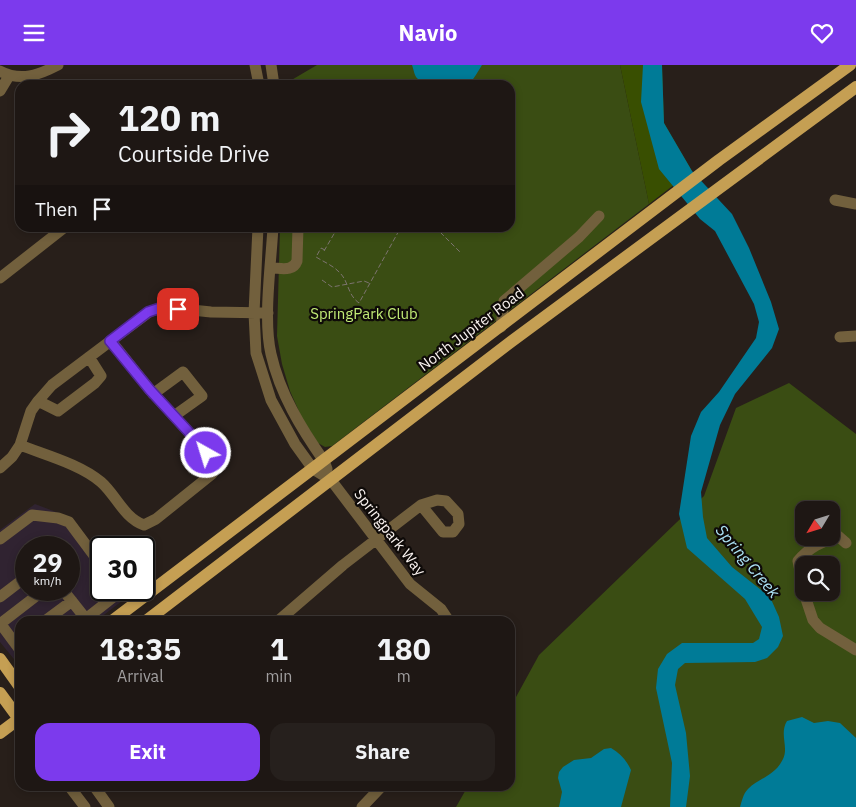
<!DOCTYPE html>
<html lang="en">
<head>
<meta charset="utf-8">
<style>
	:root { --surface:#1e1714; --page:#26201d; --text:#f1f3f6; --muted:#a19fa0; --line:#3c3634; --accent:#7c3aed }
	body { margin:0; font-family:"IBM Plex Sans",sans-serif; background:var(--page); color:var(--text); height:100vh; display:flex; flex-direction:column; font-size:19px; white-space:nowrap }
	* { box-sizing:border-box; margin:0 }
	p { font-size:16px; color:var(--muted) }
	.icon { flex:none; width:28px; height:28px; fill:none; stroke:currentColor; stroke-width:2; stroke-linecap:round; stroke-linejoin:round }
	.map { position:relative; flex:1; overflow:hidden }
	.details { position:absolute; left:15px; top:551px; width:500px; height:175px; display:flex; flex-direction:column; background:var(--surface); border-radius:15px; box-shadow:0 2px 8px #0003,0 0 0 1px var(--line) }
	.details>* { flex:none }
	.hud { position:absolute; left:15px; top:15px; width:500px; height:152px; border-radius:15px; box-shadow:0 2px 8px #0003,0 0 0 1px var(--line); background:#1e1714; color:var(--text); overflow:hidden }
	.needle { width:32px; rotate:232deg }
	.controls { position:absolute; left:795px; top:436px; display:grid; gap:10px }
	.controls a { display:grid; place-items:center; width:45px; height:45px; border-radius:10px; background:var(--surface); box-shadow:0 2px 8px #0003,0 0 0 1px var(--line); font-size:25px }
	.speed { position:absolute; left:15px; top:471px; display:flex; gap:10px; font-size:25px; font-weight:700; text-align:center }
	.speed>* { display:grid; place-content:center; width:65px; height:65px; border-radius:50%; background:var(--surface); box-shadow:0 2px 8px #0003,0 0 0 1px var(--line); line-height:1 }
	.speed small { font-size:12px; font-weight:400 }
	.speed .limit { border:2px solid #111; border-radius:8px; background:#fff; color:#111 }
	.pin { position:absolute; display:grid; place-items:center; width:42px; height:42px; color:#fff; margin:-21px; border-radius:10px; box-shadow:0 2px 8px #0006 }
	.me { position:absolute; width:55px; margin:-28px; rotate:321deg; stroke-linejoin:round; filter:drop-shadow(0 0 4px #0008) }
	.turn { display:flex; align-items:center; gap:18px; height:105px; padding:0 20px; font-size:22px }
	.turn .icon { width:65px; height:65px; stroke-width:2.5 }
	.turn b { display:block; font-size:35px; line-height:42px }
	.then { display:flex; align-items:center; height:48px; padding:0 20px; background:#0003; gap:10px; font-size:19px }
	.eta { display:flex; justify-content:space-evenly; align-items:center; height:85px; text-align:center }
	.eta b { font-size:30px; font-weight:800; line-height:35px }
	.action { display:flex; gap:10px; margin-top:auto; padding:10px 20px }
	.action a { flex:1; height:58px; border-radius:15px; background:var(--accent); color:#fff; font-size:20px; font-weight:800; line-height:58px; text-align:center }
	.action a+a { background:var(--page); color:var(--text) }
	header { display:flex; justify-content:space-between; align-items:center; height:65px; padding:0 20px; background:var(--accent); color:#fff; font-size:22px; font-weight:800 }
	.map>svg:first-child { display:block }
	.commercial { fill:#302331; fill-rule:evenodd }
	.green { fill:#3a4d13; fill-rule:evenodd }
	.forest { fill:#394f01 }
	.water { fill:#007b97 }
	.lines { fill:none; stroke-linecap:round; stroke-linejoin:round }
	.path { stroke:#7d7470; stroke-width:1; stroke-dasharray:5 2.5; stroke-linecap:butt }
	.minor { stroke:#72603d; stroke-width:11 }
	.major { stroke:#c59f53; stroke-width:12 }
	.route-casing { stroke:#51269a; stroke-width:12 }
	.route { stroke:#7c3aed; stroke-width:9 }
	.labels { text-anchor:middle; dominant-baseline:central; stroke-width:4.5; stroke-linejoin:round; paint-order:stroke }
	.park-label { font-size:15px; fill:#c2ec76; stroke:#0e0a08 }
	.street-label { font-size:15px; fill:#faf3f0; stroke:#0e0a08 }
	.water-label { font-size:16px; font-style:italic; fill:#aee5f8; stroke:#0e0a08 }
</style>
</head>
<body>
<header><svg class="icon" aria-label="menu" viewBox="0 0 24 24"><path d="M4 6h16M4 12h16M4 18h16"/></svg>Navio<svg class="icon" aria-label="heart" viewBox="0 0 24 24"><path d="M12 20l-8-8c-3-5 5-10 8-4 3-6 11-1 8 4z"/></svg></header>
<div class="map">
<svg width="856" height="742" viewBox="0 0 856 742">
	<rect width="100%" height="100%" fill="#281f1a"/>
	<!-- commercial -->
	<path class="commercial" d="M35,439l37,14 29,37v35h27l3,4 -35,27h-76v42l-2,1 -18,-22v-112zM26,482h43v43h-43z"/>
	<!-- green -->
	<path class="green" d="M317,0h303l29,139 -317,242 -7,1 -7,-4 -16,-25 -12,-27 -8,-27 -5,-28 3,-108 230,-1v-142h-227z
		M789,318l67,51v373h-400l12,-21h42v-78l29,-53 165,-159 32,-88zM804,445h27v27h-27zM804,500h27v28h-27z"/>
	<!-- forest -->
	<path class="forest" d="M620,0h42l2,58 28,48 -43,33z"/>
	<!-- water -->
	<path class="water" d="M412,0h70c-4,6 -8,15 -14,19 -9,4 -42,1 -50,-5 -4,-3 -4,-9 -6,-14z
		M643,0h19l2,58 28,48 40,43 17,34 22,54 8,27 -7,19 -37,46 -15,31 -19,67 2,25 4,21 25,29 38,30 9,20 4,19 -5,11 -11,11 -12,4 -70,1 -7,6 -3,16 11,48 4,43 -4,31h-16l2,-44 -16,-75 2,-19 9,-15 15,-11h71l6,-4 3,-12 -17,-28 -58,-51 -8,-34 12,-78 10,-24 18,-20 37,-54 3,-16 -5,-18 -39,-73 -15,-12 -41,-50 -18,-67z
		M802,652l12,6 14,-2 12,2 16,15v69h-116c2,-6 3,-13 8,-18 11,-11 27,-13 35,-30 6,-12 -4,-25 4,-38z
		M611,683c9,5 16,13 20,22l-10,37h-62l3,-15 -4,-14 1,-6 4,-5 11,-7 17,-2 13,-9z"/>
	<g class="lines">
		<!-- path -->
		<path class="path" d="M435,162l26,26
			M325,185l-4,-2 -5,9c8,5 18,9 24,16 9,9 7,21 19,30l42,-76
			M324,186l14,-24
			M322,215l10,7 32,-6 5,2"/>
		<!-- minor -->
		<path class="minor" d="M255,0l4,20
			M271,0l3,20
			M0,6c21,11 39,4 58,-6
			M0,26l9,-15
			M835,135l21,4
			M258,162l-4,86 2,40 15,47 24,44 18,25 18,11 79,104 31,25 8,12
			M273,162c-2,37 -10,93 -2,127 9,40 30,74 53,107l3,8
			M271,203c10,0 22,4 26,-7l1,-34
			M0,213l65,-51
			M501,262l3,-26 75,-64 20,-21
			M840,272l16,-1
			M153,329l30,-22 19,24 -28,20
			M38,336l20,10 37,-28 6,-7 -12,-19
			M20,380c25,10 60,19 81,37 15,13 23,36 43,43l12,-6 56,-45 2,-10 -17,-23 -47,-51 -39,-49
			M0,403l12,-11 8,-12 11,-34 7,-10 14,-16 97,-73 14,-5 48,5 57,1
			M437,435l9,1 12,13 1,10 -6,8h-10l-22,-27z
			M0,474l32,-24 26,3 11,4 32,43
			M63,525l23,29
			M804,526l-6,-30c11,-14 24,-19 40,-25l8,7
			M804,528l9,27 7,8 36,22
			M0,532l26,-20
			M45,556l27,-20
			M83,556l38,-30
			M278,556l65,-56 78,-60
			M0,558l20,27
			M0,559l44,-34
			M69,721l16,21
			M94,721l15,21
			M362,742l20,-21"/>
		<!-- major -->
		<path class="major" d="M112,556l607,-461 131,-95
			M146,556l366,-280 344,-254
			M0,594l20,28
			M0,628l19,26
			M0,668l20,-15"/>
	</g>
	<g class="lines">
		<!-- route casing -->
		<g class="route-casing">
			<path id="route" d="M178,244l-15,-2 -15,5 -38,29 40,49 47,51 9,12"/>
		</g>
		<!-- route -->
		<use href="#route" class="route"/>
	</g>
	<g class="labels">
		<!-- park labels -->
		<g class="park-label">
			<text x="364" y="248">SpringPark Club</text>
		</g>
		<!-- street labels -->
		<g class="street-label">
			<text transform="translate(471 264) rotate(-37)">North Jupiter Road</text>
			<text transform="translate(390 467) rotate(52)">Springpark Way</text>
		</g>
		<!-- water labels -->
		<g class="water-label">
			<text transform="translate(748 496) rotate(50)">Spring Creek</text>
		</g>
	</g>
</svg>
<div class="controls">
<a><svg class="needle" viewBox="-14 -14 28 28"><path d="M0-13l5 13h-10z" fill="#e53935"/><path d="M0 13l5-13h-10z" fill="#a19fa0"/></svg></a>
<a><svg class="icon" aria-label="search" viewBox="0 0 24 24"><circle cx="10" cy="10" r="6"/><path d="M15 15l6 6"/></svg></a>
</div>
<div class="speed"><div>29<small>km/h</small></div><div class="limit">30</div></div>
<div class="pin" style="left:178px;top:244px;background:#d93025"><svg class="icon" aria-label="arrive" viewBox="0 0 24 24"><path d="M6 21V4h12l-3 4 3 4H6"/></svg></div>
<svg class="me" style="left:206px;top:388px" viewBox="-20 -20 40 40"><circle r="17" fill="#7c3aed" stroke="#fff" stroke-width="3"/><path d="M0-11L8 9 0 5-8 9z" fill="#fff"/></svg>
<div class="hud">
<div class="turn"><svg class="icon" aria-label="right" viewBox="0 0 24 24"><path d="M7 20v-9h11M14 6l5 5-5 5"/></svg><div><b>120 m</b>Courtside Drive</div></div>
<div class="then">Then<svg class="icon" aria-label="arrive" viewBox="0 0 24 24"><path d="M6 21V4h12l-3 4 3 4H6"/></svg></div>
</div>
<section class="details">
<div class="eta">
<div><b>18:35</b><p>Arrival</p></div>
<div><b>1</b><p>min</p></div>
<div><b>180</b><p>m</p></div>
</div>
<div class="action"><a>Exit</a><a>Share</a></div>
</section>
</div>
</body>
</html>
